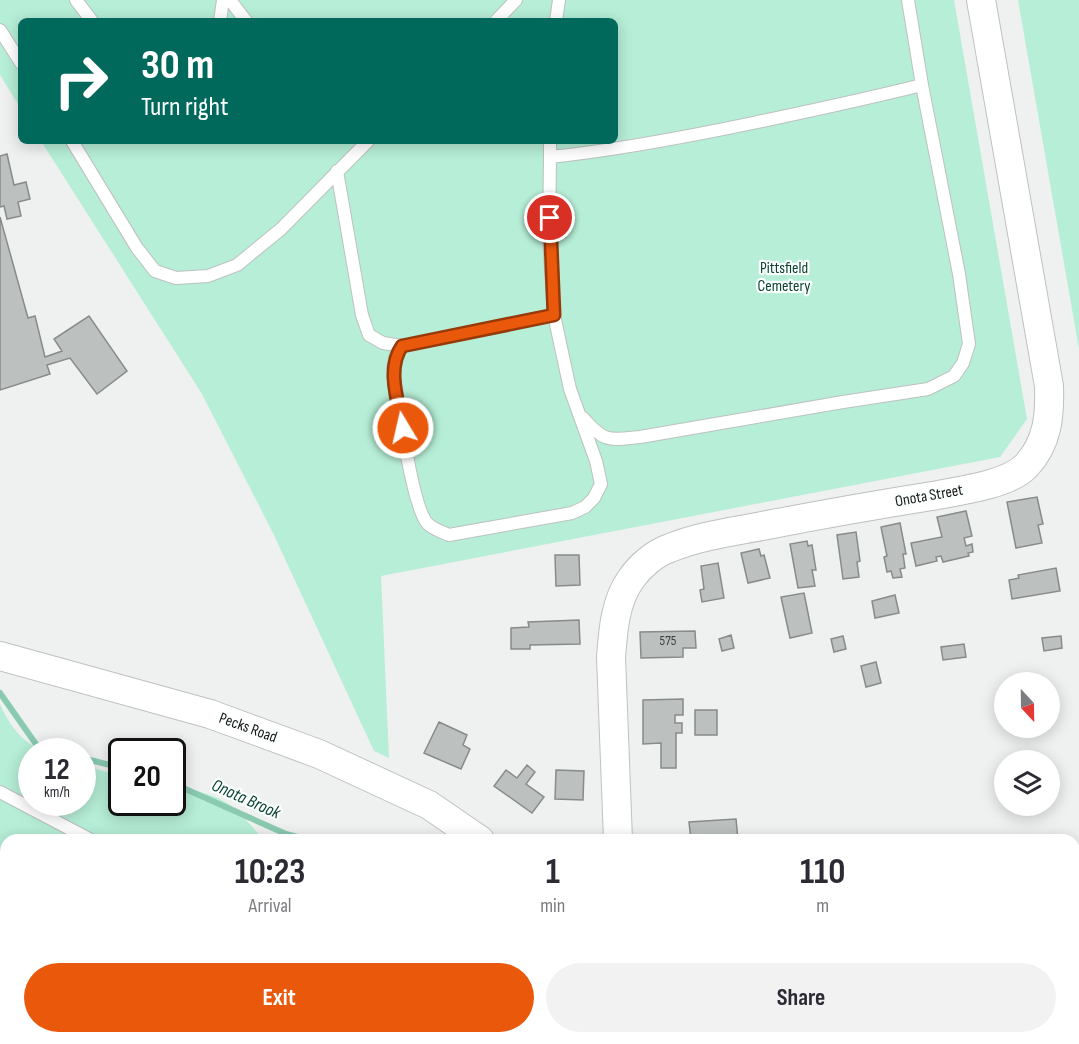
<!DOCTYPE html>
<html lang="en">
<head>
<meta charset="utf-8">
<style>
	:root { --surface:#fff; --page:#f2f2f3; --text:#2b2b33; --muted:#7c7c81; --accent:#ea580c }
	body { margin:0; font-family:"Sofia Sans Condensed",sans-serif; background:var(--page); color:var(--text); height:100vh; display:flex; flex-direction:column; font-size:22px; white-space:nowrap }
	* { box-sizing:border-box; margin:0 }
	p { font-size:20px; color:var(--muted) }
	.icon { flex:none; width:33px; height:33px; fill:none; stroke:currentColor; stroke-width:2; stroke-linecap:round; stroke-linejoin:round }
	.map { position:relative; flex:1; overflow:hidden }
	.side { position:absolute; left:0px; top:834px; width:1080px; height:210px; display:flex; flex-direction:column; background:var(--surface); border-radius:18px 18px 0 0; box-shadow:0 3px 15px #0003 }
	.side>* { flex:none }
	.hud { position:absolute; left:18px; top:18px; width:600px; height:126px; border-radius:9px; box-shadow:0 3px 15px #0003; background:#00695c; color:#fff; overflow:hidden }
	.needle { width:39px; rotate:158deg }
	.fabs { position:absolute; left:994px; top:672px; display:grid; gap:12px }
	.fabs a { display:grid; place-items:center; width:66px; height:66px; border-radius:50%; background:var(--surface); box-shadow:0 3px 15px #0003; font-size:30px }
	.speed { position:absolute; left:18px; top:738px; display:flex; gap:12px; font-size:30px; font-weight:700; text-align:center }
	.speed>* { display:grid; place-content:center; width:78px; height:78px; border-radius:50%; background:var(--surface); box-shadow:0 3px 15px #0003; line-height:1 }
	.speed small { font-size:15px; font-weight:400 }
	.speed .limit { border:3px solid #111; border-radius:9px; background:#fff; color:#111 }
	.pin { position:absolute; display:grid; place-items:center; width:51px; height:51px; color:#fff; margin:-26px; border:3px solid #fff; border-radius:50%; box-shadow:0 2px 6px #0007 }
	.me { position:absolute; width:66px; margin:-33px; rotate:351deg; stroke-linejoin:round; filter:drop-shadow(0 0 4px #0008) }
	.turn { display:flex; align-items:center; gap:21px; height:126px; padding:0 24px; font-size:27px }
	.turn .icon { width:78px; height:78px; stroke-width:2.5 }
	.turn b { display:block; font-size:42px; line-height:51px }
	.eta { display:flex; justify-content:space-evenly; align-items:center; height:102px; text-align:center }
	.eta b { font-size:36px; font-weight:700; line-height:42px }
	.cta { display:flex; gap:12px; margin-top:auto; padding:12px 24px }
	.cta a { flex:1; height:69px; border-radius:36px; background:var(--accent); color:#fff; font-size:24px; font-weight:700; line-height:69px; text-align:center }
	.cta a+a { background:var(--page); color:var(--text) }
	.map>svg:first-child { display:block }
	.green { fill:#b6eed7 }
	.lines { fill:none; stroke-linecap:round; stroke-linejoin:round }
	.stream { stroke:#8acab1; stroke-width:6 }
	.building { fill:#bcc0be; stroke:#888b8a; stroke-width:1.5 }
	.service-casing { stroke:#bec1c0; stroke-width:14 }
	.tertiary-casing { stroke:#bec1c0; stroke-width:30 }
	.service { stroke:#fff; stroke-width:12 }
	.tertiary { stroke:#fff; stroke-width:28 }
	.route-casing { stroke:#983908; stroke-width:15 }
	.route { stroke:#ea580c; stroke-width:10 }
	.labels { text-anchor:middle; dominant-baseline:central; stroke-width:4.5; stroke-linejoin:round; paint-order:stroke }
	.number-label { font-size:14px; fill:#404242 }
	.park-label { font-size:16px; fill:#0b4231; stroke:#fbfffd }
	.street-label { font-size:16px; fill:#171818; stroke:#fbfffd }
	.water-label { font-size:18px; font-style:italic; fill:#0d4433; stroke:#fbfffd }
</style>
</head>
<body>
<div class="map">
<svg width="1079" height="1044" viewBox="0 0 1079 1044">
	<rect width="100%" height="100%" fill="#eef1f0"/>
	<!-- green -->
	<path class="green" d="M0,0h954l73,419 -27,38 -619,119 8,182 -15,-7 -101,-218 -71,-139 -161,-253h574v-120h-594v88l-21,-34z
		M1018,0h61v349z
		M0,704c9,21 21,37 43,47l-11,1v50h50l1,-37 38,11 1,26h50l1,-16c20,4 45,8 62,23 10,9 20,21 29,31h-258v198h671l7,6h-684z"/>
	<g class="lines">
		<!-- stream -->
		<path class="stream" d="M0,693l38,54 19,5
			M82,758l40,10
			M172,783l114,51 23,6"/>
	</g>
	<!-- building -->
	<path class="building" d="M7,154l7,31 12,-3 4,17 -12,3 3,14 -14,3 -3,-13 -4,1v-51z
		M0,217l28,101 7,-2 10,41 17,-6 -8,-12 35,-23 38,55 -30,23 -27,-36 -23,7 3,9 -50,16z
		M1037,497l6,27 -5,1 4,18 -26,5 -9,-46z
		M966,511l6,25 -8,2 2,8 6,-2 1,8 -5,1 1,3 -26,6 -2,-6 -5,1 1,4 -21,5 -5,-23 31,-6 -5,-20z
		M900,523l6,31h-3l2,14 -5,1 2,8 -9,1 -2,-7 -4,1 -3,-15 3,-1 -6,-29z
		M856,532l4,29 -3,1 2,15 -16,2 -6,-44z
		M807,541l1,5 4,-1 4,25h-4l3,16 -17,2 -8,-44z
		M759,549l2,7 3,-1 6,23 -22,5 -7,-30z
		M555,555h24l1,30 -24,1z
		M718,563l6,35 -22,4 -2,-12 4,-1 -3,-23z
		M1056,568l4,23 -48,8 -3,-19 10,-2 -1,-3z
		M804,593l8,40 -22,5 -9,-41z
		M895,595l4,18 -24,5 -3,-17z
		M579,620l1,24 -50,1v4h-19v-21l18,-1 -1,-5z
		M695,631l1,17h-13v9l-42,1 -1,-26z
		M731,635l3,13 -12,3 -3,-12z
		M843,636l3,13 -12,3 -3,-13z
		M1061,636l1,12 -18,3 -2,-13z
		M964,644l2,13 -23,3 -2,-13z
		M876,662l5,21 -15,4 -5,-21z
		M683,699v16h-8v8h7v10h-6v35h-15v-25l-18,1v-44z
		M695,710h22v25h-22z
		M439,722l28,13 -4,10 7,4 -9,20 -37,-16z
		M527,765l8,7 -9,12 18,13 -12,16 -38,-27 12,-16 11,8z
		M556,770l28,1 -1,29 -28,-1z
		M736,819l2,21h-47l-2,-18z"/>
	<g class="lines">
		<!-- service casing -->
		<g class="service-casing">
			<path id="service" d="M76,0l16,21
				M230,0l16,21
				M220,21l3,-21
				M496,21l20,-21
				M556,21l3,-21
				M0,30l21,33
				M72,141l65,107 18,23 21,7 32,-2 29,-11 44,-36 87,-88
				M550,141v16
				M337,171l25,144 7,20 14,8 20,3
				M554,315l-151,31 -7,9 -3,13c4,27 19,141 35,156 5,5 14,8 21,11l123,-22 13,-6 9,-9 7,-14 -5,-23 -26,-72 -16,-74 -5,-77 1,-81c69,-7 136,-20 203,-34 57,-12 113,-24 169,-38l-14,-85
				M583,418c22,25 26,22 57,19l203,-35 85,-13 26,-13 9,-13 6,-19 -10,-70 -37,-189
				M0,792l91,48
				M0,1037l13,7
				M137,1038v6
				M809,1038l48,6
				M858,1044h52"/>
		</g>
		<!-- tertiary casing -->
		<g class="tertiary-casing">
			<path id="tertiary" d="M0,656l210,58 109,40 110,51 51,35
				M618,840l-7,-183c2,-26 4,-56 20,-78 9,-13 24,-26 39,-31 29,-12 61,-16 92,-22 57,-11 113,-21 170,-30 26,-5 76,-11 94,-30 22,-23 24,-51 23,-80l-68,-386
				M706,1038l7,6"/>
		</g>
		<!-- service -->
		<use href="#service" class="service"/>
		<!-- tertiary -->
		<use href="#tertiary" class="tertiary"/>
	</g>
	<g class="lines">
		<!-- route casing -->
		<g class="route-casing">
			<path id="route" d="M403,428c-5,-27 -17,-59 -1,-82l152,-31 -4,-97"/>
		</g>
		<!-- route -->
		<use href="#route" class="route"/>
	</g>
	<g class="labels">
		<!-- number labels -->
		<g class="number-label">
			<text x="668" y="640">575</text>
		</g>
		<!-- park labels -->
		<g class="park-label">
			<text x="784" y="268">Pittsfield<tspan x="784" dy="18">Cemetery</tspan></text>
		</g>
		<!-- street labels -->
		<g class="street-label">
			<text transform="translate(929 496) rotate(-10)">Onota Street</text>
			<text transform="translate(248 728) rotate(20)">Pecks Road</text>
		</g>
		<!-- water labels -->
		<g class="water-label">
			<text transform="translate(246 799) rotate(24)">Onota Brook</text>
		</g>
	</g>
</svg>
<div class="fabs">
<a><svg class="needle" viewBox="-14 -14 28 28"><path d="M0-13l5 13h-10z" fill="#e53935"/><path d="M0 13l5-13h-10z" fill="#7c7c81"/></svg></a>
<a><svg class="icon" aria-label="layers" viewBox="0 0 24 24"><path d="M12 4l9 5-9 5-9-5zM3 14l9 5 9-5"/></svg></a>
</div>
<div class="speed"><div>12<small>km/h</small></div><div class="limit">20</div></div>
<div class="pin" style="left:550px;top:218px;background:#d93025"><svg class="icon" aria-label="arrive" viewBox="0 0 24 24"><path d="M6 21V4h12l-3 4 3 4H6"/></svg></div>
<svg class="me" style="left:403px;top:428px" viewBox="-20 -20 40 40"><circle r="17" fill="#ea580c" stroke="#fff" stroke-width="3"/><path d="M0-11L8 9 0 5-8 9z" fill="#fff"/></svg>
<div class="hud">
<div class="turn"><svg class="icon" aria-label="right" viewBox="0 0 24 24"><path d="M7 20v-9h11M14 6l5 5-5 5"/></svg><div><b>30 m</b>Turn right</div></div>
</div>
<section class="side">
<div class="eta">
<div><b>10:23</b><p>Arrival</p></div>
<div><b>1</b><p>min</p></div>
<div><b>110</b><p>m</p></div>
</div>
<div class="cta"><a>Exit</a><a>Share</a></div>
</section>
</div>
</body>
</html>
